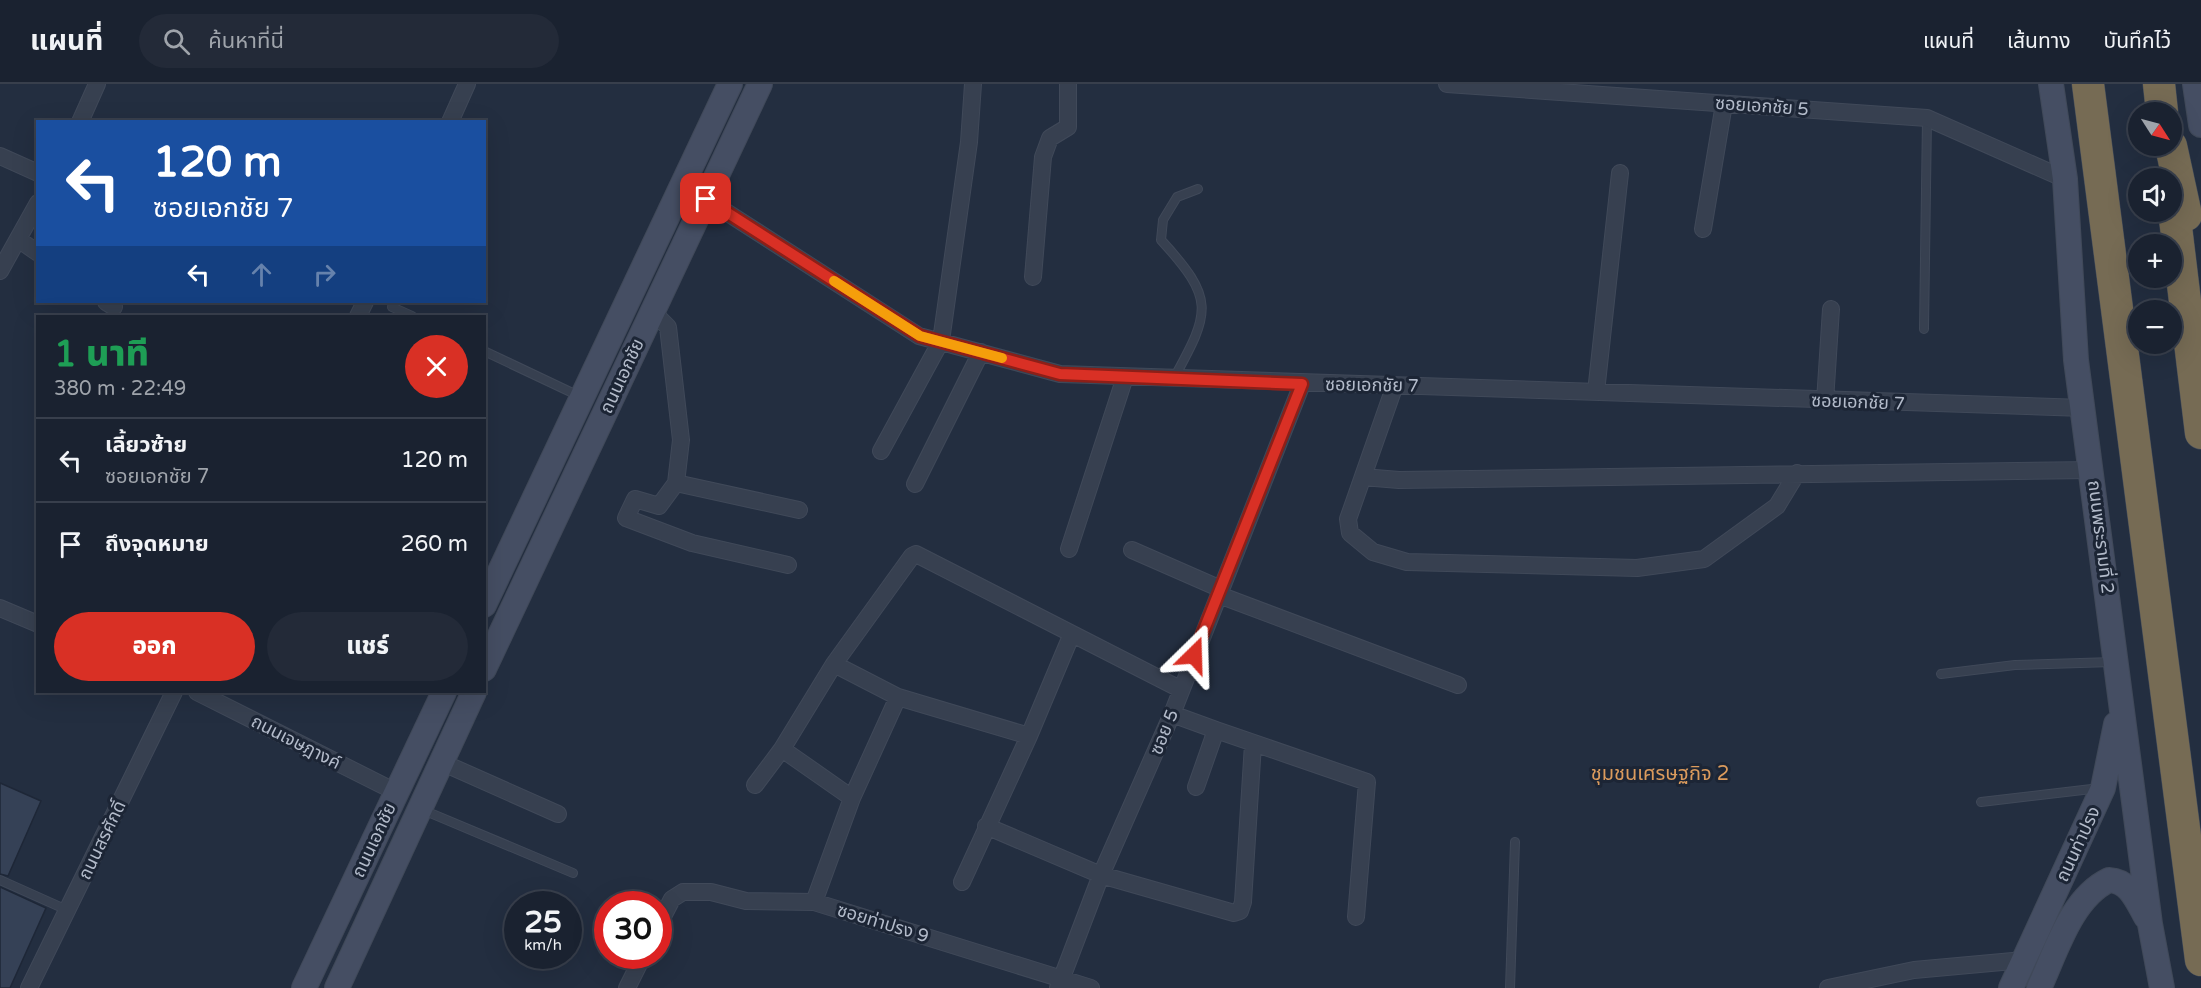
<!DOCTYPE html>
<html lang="th">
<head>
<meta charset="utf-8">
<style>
	:root { --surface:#1a2230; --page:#232a38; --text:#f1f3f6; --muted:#9fa4ab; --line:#383f4c; --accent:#d93025 }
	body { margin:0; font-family:"Varela Round","Noto Sans Thai",sans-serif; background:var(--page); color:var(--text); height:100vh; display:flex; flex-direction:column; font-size:22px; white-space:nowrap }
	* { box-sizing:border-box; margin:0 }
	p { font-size:20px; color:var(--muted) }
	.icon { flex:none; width:33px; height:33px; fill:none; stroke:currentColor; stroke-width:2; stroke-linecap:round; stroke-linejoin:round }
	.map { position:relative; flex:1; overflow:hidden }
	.details { position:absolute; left:36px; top:231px; width:450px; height:378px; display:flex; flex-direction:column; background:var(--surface); border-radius:0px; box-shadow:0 6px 24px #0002,0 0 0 2px var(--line) }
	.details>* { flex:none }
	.hud { position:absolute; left:36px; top:36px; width:450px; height:183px; border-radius:0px; box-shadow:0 6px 24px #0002,0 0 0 2px var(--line); background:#1a4fa0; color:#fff; overflow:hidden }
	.needle { width:39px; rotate:126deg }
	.tools { position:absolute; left:2128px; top:18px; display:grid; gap:12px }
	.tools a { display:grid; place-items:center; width:54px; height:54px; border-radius:50%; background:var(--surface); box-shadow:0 6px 24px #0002,0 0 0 2px var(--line); font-size:30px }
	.speed { position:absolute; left:504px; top:807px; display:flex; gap:12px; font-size:30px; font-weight:700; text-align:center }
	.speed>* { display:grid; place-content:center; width:78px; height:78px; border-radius:50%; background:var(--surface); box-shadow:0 6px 24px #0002,0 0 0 2px var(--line); line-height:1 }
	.speed small { font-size:15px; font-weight:400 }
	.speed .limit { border:9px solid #d22; background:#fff; color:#111 }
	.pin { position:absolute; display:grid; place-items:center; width:51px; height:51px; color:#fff; margin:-26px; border-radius:12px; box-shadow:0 3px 9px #0006 }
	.me { position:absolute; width:66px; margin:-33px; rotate:22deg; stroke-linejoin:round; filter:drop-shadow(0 0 4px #0008) }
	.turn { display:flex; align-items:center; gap:21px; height:126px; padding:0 18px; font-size:27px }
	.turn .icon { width:78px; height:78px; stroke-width:2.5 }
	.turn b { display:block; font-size:42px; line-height:51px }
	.lanes { display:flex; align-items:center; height:57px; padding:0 18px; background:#0003; justify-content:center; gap:30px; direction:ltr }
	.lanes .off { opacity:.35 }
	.round { display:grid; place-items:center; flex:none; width:63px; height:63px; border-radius:32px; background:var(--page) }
	.head { display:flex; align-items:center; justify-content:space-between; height:102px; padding:0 18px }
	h1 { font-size:36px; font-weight:800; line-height:45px; color:#1e9e55 }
	.action { display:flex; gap:12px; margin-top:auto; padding:12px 18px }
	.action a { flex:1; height:69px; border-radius:36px; background:var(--accent); color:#fff; font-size:24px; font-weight:800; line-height:69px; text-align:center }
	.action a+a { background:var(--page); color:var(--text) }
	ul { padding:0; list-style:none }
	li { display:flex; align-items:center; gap:18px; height:84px; padding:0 18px; border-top:2px solid var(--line) }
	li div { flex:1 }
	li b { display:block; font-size:22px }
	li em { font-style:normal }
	header { display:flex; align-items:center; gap:36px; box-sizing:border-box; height:84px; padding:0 30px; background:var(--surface); border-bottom:2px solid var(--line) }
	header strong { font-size:28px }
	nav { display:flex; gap:33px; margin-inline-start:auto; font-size:21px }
	.search { width:420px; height:54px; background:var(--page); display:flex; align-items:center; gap:15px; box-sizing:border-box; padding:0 21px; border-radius:33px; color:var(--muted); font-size:22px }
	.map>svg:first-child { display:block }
	.building { fill:#354156; stroke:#1e2737; stroke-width:1.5 }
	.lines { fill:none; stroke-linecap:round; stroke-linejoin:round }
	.lane-casing { stroke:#404959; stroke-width:10 }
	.street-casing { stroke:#404959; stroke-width:18 }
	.secondary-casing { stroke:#404959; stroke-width:26 }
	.highway-casing { stroke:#424b5a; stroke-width:33 }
	.lane { stroke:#374050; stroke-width:8 }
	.street { stroke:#374050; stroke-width:16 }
	.secondary { stroke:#454e63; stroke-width:24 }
	.highway { stroke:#766b54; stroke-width:32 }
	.route-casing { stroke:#8d1f18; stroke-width:15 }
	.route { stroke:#d93025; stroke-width:10 }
	.slow { stroke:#f59e0b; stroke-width:10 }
	.labels { text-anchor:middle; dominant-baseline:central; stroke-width:6; stroke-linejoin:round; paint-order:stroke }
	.street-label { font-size:18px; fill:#b3bbca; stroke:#1c2535 }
	.neighbourhood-label { font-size:20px; fill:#db9b5d; stroke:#1c2535 }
</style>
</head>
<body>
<header>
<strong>แผนที่</strong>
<div class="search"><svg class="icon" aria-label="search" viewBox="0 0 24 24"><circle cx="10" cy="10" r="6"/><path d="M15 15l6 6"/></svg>ค้นหาที่นี่</div>
<nav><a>แผนที่</a><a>เส้นทาง</a><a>บันทึกไว้</a></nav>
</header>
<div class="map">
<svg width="2201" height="904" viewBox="0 0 2201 904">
	<rect width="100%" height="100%" fill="#232e40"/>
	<!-- building -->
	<path class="building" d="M0,699l41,18 -33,75 -8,-2z
		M0,803l46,21 -36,80h-10z"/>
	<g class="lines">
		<!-- lane casing -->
		<g class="lane-casing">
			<path id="lane" d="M392,223l20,9
				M1924,245l3,-211
				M484,267l95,45
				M1174,294c37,-67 41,-79 -13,-138l2,-20 14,-23 21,-8
				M1941,590l74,-9 98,-3
				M1981,718l119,-14
				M423,726l150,63
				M0,796l67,30
				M1510,904l5,-146"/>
		</g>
		<!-- street casing -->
		<g class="street-casing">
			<path id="street" d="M1447,0l480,34 138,61
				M80,38l17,-38
				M450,38l17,-38
				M0,72l38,17
				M706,115l213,137 141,38 1024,34
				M1703,145l21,-125
				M18,155l20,14
				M0,187l38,-68
				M1033,193l10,-120 7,-19 18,-11v-43
				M106,218l8,5
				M653,228l15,15 13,113 -5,43 -17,23 -24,-7 -9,19 66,25 96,22
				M358,232l7,-14
				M1395,301l-47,134 2,14 23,19 34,10 230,6 67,-9 73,-53 20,-33
				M1596,308l24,-219
				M1825,317l6,-92
				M881,367l60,-110 28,-199 4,-58
				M1363,393l36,3 693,-10
				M676,399l123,27
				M915,400l66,-132
				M1069,465l56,-172
				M1132,466l89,39
				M1219,511l239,90
				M0,524l38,16
				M834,580l64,33 131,39
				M197,608l199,100
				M1172,630l44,16
				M441,678l117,52
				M755,701l27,-36
				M1196,703l20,-57 151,52 -11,135
				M852,714l-70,-49 52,-85 78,-108 4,-2 264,135
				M986,742l115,49 133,38 6,-2 3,-9 10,-158
				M962,798l67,-146 42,-100
				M814,818l38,-104 46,-101
				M658,842l14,-27 11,-7h28l35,9 68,1 277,86
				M29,904l145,-296
				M627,904l16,-32
				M1058,904l43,-113 71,-161 130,-330
				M1828,904l86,-18 110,-10"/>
		</g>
		<!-- secondary casing -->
		<g class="secondary-casing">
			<path id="secondary" d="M2051,0l14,95 11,181 74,564 12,64
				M2195,0l6,41
				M484,521l246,-521
				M484,585l276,-585
				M304,904l140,-296
				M337,904l137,-296
				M2011,904l92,-200 13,-64
				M2039,904c17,-36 32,-90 70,-108 21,1 28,21 37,37"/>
		</g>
		<!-- highway casing -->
		<g class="highway-casing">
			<path id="highway" d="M2088,0l113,876
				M2159,0l3,28
				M2171,62l15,69
				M2172,110l29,239"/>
		</g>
		<!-- lane -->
		<use href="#lane" class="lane"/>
		<!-- street -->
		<use href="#street" class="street"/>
		<!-- secondary -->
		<use href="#secondary" class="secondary"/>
		<!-- highway -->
		<use href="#highway" class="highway"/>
	</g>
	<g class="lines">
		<!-- route casing -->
		<g class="route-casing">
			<path id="route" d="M706,115l214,137 140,38 242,10 -108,271"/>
		</g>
		<!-- route -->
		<use href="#route" class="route"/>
		<!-- slow -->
		<path class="slow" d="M834,197l86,55 82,22"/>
	</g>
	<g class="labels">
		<!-- street labels -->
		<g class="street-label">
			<text transform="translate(1762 22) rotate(4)">ซอยเอกชัย 5</text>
			<text transform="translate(622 292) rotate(-65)">ถนนเอกชัย</text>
			<text transform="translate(1372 301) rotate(1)">ซอยเอกชัย 7</text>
			<text transform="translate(1858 318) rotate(2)">ซอยเอกชัย 7</text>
			<text transform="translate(2101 453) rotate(83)">ถนนพระรามที่ 2</text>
			<text transform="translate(1164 648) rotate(-68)">ซอย 5</text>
			<text transform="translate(296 658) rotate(27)">ถนนเจษฎางค์</text>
			<text transform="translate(102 756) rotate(-64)">ถนนสรศักดิ์</text>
			<text transform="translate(374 756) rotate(-65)">ถนนเอกชัย</text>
			<text transform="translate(2078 760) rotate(-65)">ถนนท่าปรง</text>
			<text transform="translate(883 839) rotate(17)">ซอยท่าปรง 9</text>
		</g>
		<!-- neighbourhood labels -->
		<g class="neighbourhood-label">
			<text x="1660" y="690">ชุมชนเศรษฐกิจ 2</text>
		</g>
	</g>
</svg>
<div class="tools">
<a><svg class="needle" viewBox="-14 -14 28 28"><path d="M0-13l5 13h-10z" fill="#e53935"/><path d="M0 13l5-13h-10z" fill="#9fa4ab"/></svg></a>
<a><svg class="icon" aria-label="sound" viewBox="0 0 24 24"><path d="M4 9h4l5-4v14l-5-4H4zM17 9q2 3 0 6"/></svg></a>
<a>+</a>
<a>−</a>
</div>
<div class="speed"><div>25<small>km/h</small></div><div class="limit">30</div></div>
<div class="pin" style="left:706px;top:115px;background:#d93025"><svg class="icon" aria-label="arrive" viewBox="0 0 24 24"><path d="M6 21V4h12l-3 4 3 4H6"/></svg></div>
<svg class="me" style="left:1194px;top:571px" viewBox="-20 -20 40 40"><path d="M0-17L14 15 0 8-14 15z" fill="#d93025" stroke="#fff" stroke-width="4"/></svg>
<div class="hud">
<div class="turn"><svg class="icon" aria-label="left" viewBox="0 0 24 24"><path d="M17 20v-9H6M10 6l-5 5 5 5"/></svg><div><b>120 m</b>ซอยเอกชัย 7</div></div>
<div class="lanes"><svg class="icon" aria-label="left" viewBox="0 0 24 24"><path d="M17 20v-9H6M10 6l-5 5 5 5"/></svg><svg class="icon off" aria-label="ahead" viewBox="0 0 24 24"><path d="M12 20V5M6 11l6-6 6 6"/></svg><svg class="icon off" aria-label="right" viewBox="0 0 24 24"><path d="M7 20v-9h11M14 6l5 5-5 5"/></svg></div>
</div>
<section class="details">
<div class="head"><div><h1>1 นาที</h1><p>380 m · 22:49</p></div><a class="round" style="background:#d93025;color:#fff"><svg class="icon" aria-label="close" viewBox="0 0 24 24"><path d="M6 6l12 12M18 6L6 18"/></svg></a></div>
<ul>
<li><svg class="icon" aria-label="left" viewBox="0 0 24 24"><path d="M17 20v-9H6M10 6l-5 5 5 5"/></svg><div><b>เลี้ยวซ้าย</b><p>ซอยเอกชัย 7</p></div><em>120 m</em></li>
<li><svg class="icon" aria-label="arrive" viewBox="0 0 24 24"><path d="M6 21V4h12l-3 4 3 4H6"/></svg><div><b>ถึงจุดหมาย</b></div><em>260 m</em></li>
</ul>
<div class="action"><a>ออก</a><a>แชร์</a></div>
</section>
</div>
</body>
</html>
